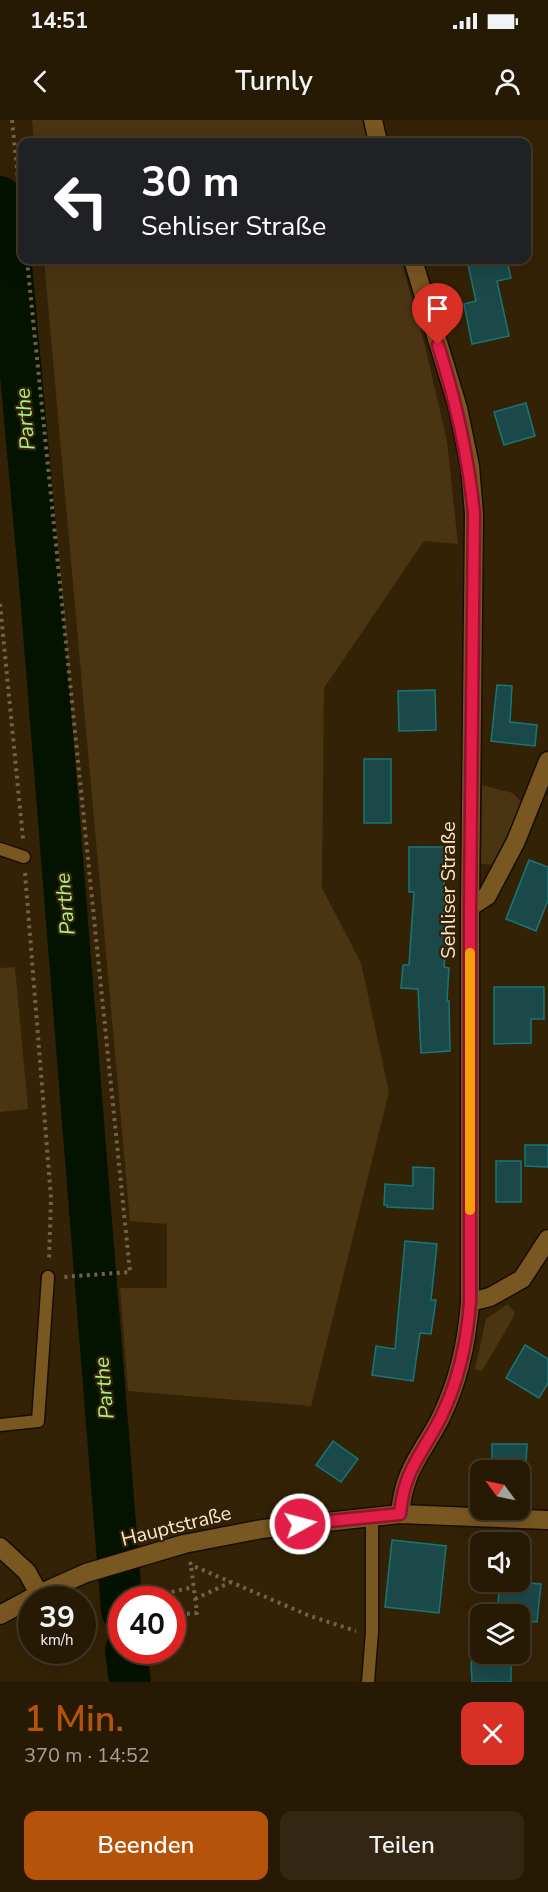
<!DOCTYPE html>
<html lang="de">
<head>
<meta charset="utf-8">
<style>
	:root { --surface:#271a04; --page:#332713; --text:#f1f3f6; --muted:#a4a19a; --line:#433826; --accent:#b45309 }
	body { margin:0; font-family:"Nunito Sans",sans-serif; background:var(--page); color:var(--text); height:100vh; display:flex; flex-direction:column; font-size:22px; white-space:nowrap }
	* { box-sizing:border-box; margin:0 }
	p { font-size:20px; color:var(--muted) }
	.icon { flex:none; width:33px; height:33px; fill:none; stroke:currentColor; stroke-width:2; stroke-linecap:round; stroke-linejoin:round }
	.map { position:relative; height:1562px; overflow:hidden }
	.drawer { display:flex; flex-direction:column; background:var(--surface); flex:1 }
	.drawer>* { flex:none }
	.banner { position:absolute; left:18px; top:18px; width:513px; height:126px; border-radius:12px; box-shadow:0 6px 24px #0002,0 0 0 2px var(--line); background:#202124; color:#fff; overflow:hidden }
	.needle { width:39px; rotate:303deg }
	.controls { position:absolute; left:470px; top:1340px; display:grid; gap:12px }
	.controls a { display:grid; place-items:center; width:60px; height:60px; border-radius:12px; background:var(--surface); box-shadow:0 6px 24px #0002,0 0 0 2px var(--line); font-size:30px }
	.speed { position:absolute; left:18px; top:1466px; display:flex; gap:12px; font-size:30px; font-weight:700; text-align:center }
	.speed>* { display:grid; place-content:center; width:78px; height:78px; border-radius:50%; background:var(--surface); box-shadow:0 6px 24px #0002,0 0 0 2px var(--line); line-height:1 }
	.speed small { font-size:15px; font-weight:400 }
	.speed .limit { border:9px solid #d22; background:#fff; color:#111 }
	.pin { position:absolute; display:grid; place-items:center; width:51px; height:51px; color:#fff; margin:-62px -26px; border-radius:50% 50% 50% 0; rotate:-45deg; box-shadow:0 0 6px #0007 }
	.pin .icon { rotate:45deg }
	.me { position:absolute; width:66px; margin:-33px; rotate:83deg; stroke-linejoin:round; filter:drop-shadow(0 0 4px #0008) }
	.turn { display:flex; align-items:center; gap:21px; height:126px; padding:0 24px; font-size:27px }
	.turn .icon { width:78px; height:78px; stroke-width:2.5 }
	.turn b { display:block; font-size:42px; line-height:51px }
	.round { display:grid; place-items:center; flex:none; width:63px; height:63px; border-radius:12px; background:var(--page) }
	.summary { display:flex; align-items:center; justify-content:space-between; height:102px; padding:0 24px }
	h1 { font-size:36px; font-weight:600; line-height:45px; color:var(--accent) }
	.cta { display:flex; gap:12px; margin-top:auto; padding:12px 24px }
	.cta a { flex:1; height:69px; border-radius:12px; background:var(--accent); color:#fff; font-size:24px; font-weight:600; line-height:69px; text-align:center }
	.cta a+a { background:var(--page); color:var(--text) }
	.status { display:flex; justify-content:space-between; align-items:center; height:42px; padding:0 30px; background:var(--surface); direction:ltr }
	.status svg { height:16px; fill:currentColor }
	header { display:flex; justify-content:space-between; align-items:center; height:78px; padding:0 24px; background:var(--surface); font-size:27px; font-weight:600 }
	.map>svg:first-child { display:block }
	.green { fill:#4a3412 }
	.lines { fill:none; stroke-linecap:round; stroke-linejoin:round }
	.river { stroke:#041200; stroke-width:42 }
	.building { fill:#1b4949; stroke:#167777; stroke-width:1.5 }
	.lane-casing { stroke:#170d01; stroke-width:15 }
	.street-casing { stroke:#170d01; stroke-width:21 }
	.secondary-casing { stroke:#170d01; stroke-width:21 }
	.path { stroke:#756246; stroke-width:4; stroke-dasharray:3 4.5; stroke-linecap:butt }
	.lane { stroke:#795721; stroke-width:12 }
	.street { stroke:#795721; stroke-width:18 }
	.secondary { stroke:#795721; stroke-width:18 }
	.route-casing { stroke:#92132f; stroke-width:15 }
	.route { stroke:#e11d48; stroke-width:10 }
	.slow { stroke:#f59e0b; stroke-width:10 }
	.labels { text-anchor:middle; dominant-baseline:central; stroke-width:4.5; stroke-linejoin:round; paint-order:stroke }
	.street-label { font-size:20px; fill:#fce8cd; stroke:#342206 }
	.water-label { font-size:21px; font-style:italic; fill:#a9f180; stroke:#342206 }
</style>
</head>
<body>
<div class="status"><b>14:51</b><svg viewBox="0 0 49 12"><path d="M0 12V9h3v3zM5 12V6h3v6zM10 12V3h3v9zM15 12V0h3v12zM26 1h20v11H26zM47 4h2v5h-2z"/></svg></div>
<header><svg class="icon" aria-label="back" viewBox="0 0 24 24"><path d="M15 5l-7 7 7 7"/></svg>Turnly<svg class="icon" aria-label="person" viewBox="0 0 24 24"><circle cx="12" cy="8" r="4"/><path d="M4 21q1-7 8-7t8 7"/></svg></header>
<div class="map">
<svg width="548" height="1562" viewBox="0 0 548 1562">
	<rect width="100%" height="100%" fill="#342206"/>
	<!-- green -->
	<path class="green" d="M32,0h331l6,22h-335z
		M44,140h357l24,86 22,95 11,103 -34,-3 -100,147 -2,200 39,75 28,129 -78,314 -183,-15 -8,-103h47v-64l-37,-3z
		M482,665l31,8 10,11 -26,61 -16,-1z
		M15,847l13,142 -28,3v-144z
		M508,1184l7,9 -2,5 -31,53 -7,-2 11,-50z"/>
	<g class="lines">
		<!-- river -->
		<path class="river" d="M0,77l9,46 32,352 81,1016
			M126,1530l4,32"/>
	</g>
	<!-- building -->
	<path class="building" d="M467,140h40l4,18 -14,3 12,55 -37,8 -8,-40 12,-3z
		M526,283l9,33 -31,9 -10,-33z
		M497,565l15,1 -2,36 27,3 -2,21 -44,-5z
		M435,570l1,40 -37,1 -1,-40z
		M364,639h27v64h-27z
		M409,727h35v70l4,1 -4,49 5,1 -2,33h2l1,50 -29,2 -3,-64 -17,-1 2,-23h6l5,-73h-5z
		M529,740l19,7v33l-12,31 -30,-12z
		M494,867h50v32h-13v24l-37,1z
		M525,1025h23v22l-23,-1z
		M496,1041h25v41h-25z
		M413,1047l21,1 -1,41 -46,-2v-2h-3l1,-21 28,2z
		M405,1121l32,3 -6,56h5l-5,34 -11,-1 -7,48 -41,-6 4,-29 19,3z
		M525,1225l23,14v24l-9,15 -33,-20z
		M333,1321l25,18 -17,23 -25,-17z
		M492,1324h35l-1,19h-34z
		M392,1420l54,6 -7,67 -54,-6z
		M500,1461l41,3 -4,38 -18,-1v-7h-22z
		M511,1541v21h-39l-1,-20z"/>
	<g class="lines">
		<!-- lane casing -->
		<g class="lane-casing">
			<path id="lane" d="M0,729l24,8
				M0,1305l38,-4 10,-144
				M368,1562l4,-50v-116"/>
		</g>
		<!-- street casing -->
		<g class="street-casing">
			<path id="street" d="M470,787l17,-11 29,-55 32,-80
				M470,1182l20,-5 32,-18 26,-40
				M0,1427l27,25 12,22"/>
		</g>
		<!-- secondary casing -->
		<g class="secondary-casing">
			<path id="secondary" d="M373,0l5,22
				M400,1394c4,-46 22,-59 41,-97 18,-37 26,-74 29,-115v-395l4,-393 -4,-48 -12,-58 -45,-148
				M0,1495l39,-21 47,-21 98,-29 78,-15 138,-15 148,6"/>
		</g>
		<!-- path -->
		<path class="path" d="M12,0l10,98
			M27,140l103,1012 -67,5
			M0,484l23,235
			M25,753l26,325 -2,63
			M190,1442l1,3 119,51 46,15
			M163,1479l-1,-5 32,-7
			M195,1479l36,-17
			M172,1495l25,-2 -6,-47"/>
		<!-- lane -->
		<use href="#lane" class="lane"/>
		<!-- street -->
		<use href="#street" class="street"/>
		<!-- secondary -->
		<use href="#secondary" class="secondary"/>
	</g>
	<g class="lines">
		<!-- route casing -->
		<g class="route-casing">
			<path id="route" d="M300,1404l100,-10c4,-45 22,-59 41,-97 18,-37 26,-74 29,-115v-395l4,-393c-6,-59 -18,-113 -36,-169"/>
		</g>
		<!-- route -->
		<use href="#route" class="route"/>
		<!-- slow -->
		<path class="slow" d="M470,833v257"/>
	</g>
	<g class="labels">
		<!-- street labels -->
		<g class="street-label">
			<text transform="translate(448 770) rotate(-90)">Sehliser Straße</text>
			<text transform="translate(176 1406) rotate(-14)">Hauptstraße</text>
		</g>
		<!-- water labels -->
		<g class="water-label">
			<text transform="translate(25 299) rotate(-95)">Parthe</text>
			<text transform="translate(65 784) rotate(-95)">Parthe</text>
			<text transform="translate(104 1268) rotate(-95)">Parthe</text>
		</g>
	</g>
</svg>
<div class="controls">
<a><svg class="needle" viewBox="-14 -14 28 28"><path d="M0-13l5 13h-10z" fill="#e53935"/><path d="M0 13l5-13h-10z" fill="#a4a19a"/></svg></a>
<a><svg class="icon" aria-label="sound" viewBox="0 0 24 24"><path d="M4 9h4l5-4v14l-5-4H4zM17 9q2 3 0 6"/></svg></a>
<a><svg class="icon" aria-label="layers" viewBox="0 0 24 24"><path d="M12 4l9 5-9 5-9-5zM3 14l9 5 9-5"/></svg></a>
</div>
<div class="speed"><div>39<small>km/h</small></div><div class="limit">40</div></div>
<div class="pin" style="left:438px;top:225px;background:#d93025"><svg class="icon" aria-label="arrive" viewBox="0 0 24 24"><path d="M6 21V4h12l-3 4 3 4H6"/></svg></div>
<svg class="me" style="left:300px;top:1404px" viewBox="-20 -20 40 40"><circle r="17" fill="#e11d48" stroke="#fff" stroke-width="3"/><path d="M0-11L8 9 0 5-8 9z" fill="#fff"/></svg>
<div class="banner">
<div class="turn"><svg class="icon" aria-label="left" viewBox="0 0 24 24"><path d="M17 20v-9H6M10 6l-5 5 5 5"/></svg><div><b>30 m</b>Sehliser Straße</div></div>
</div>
</div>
<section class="drawer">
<div class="summary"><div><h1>1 Min.</h1><p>370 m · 14:52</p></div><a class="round" style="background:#d93025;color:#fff"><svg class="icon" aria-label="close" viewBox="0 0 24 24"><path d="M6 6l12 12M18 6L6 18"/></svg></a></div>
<div class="cta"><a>Beenden</a><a>Teilen</a></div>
</section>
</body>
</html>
